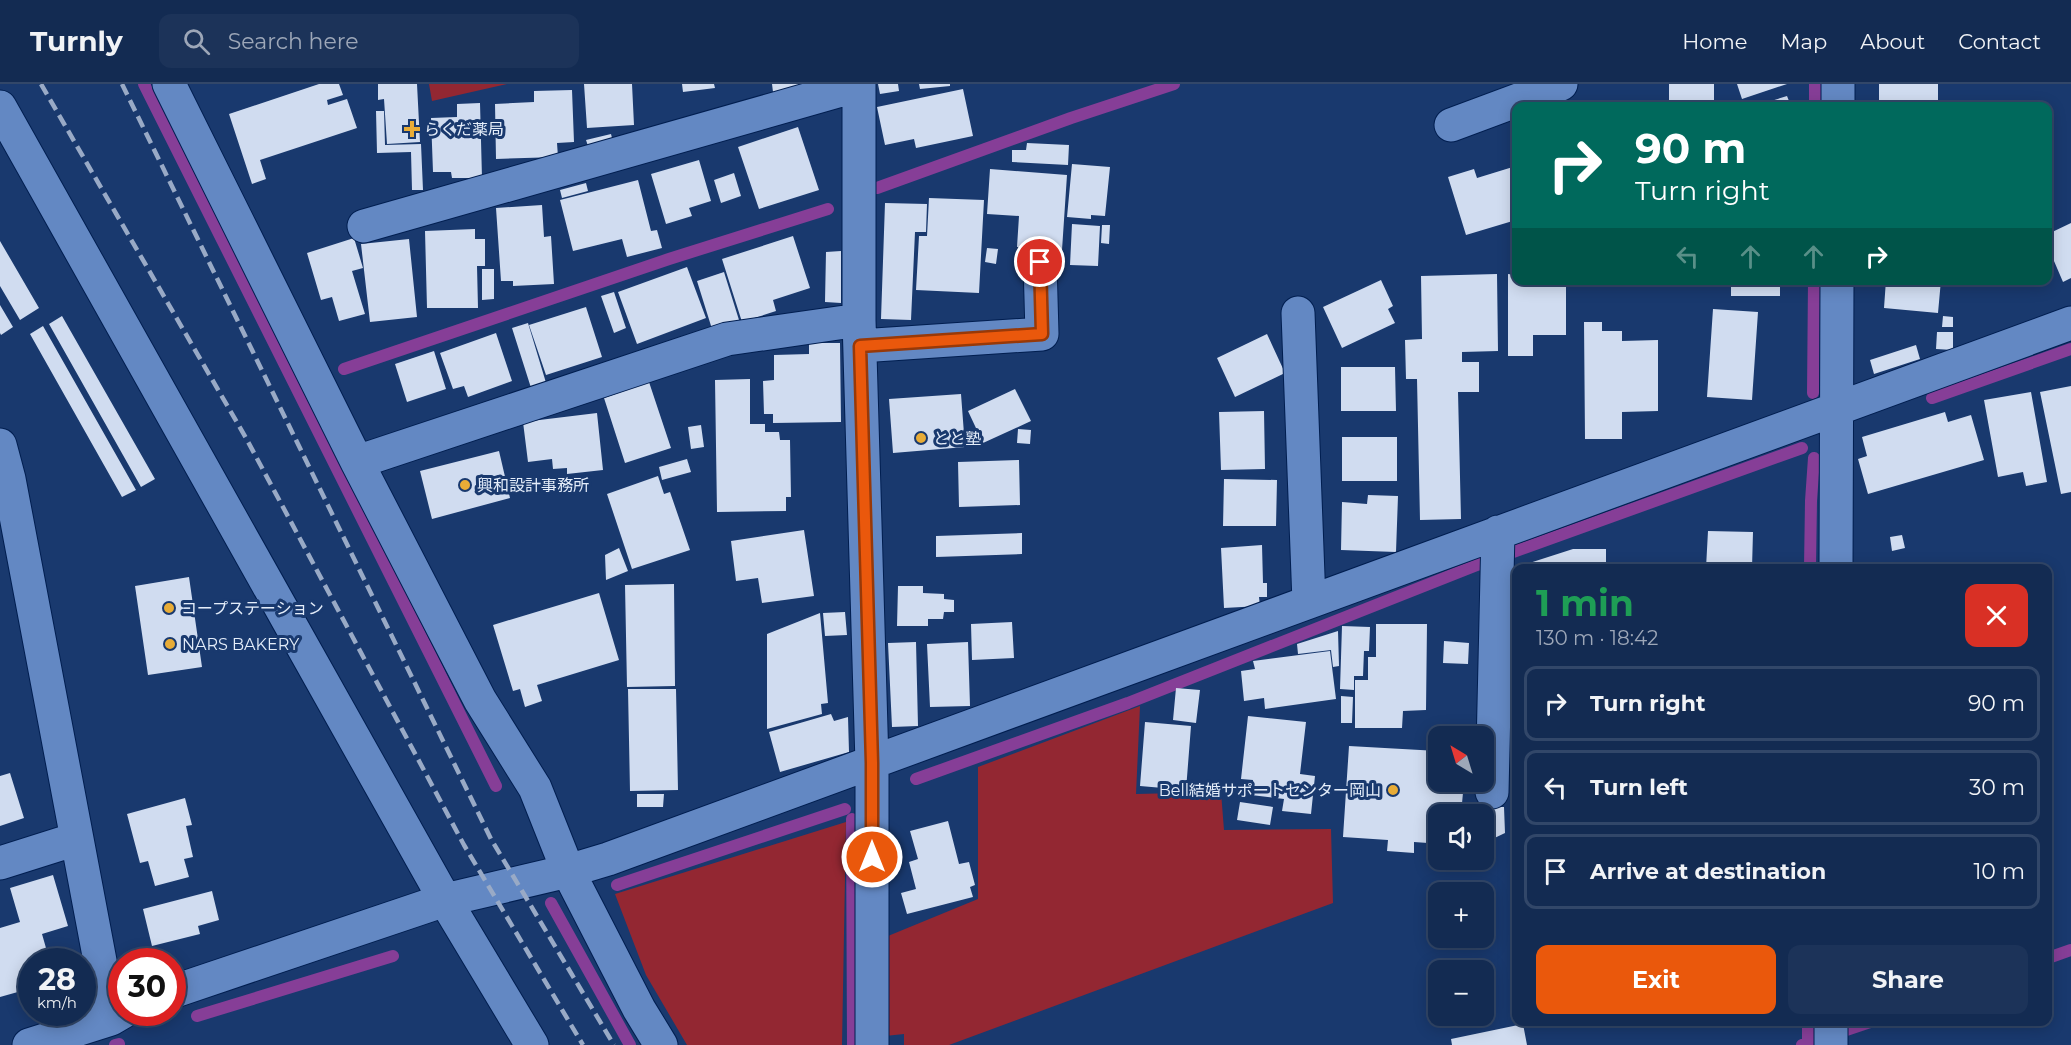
<!DOCTYPE html>
<html lang="en">
<head>
<meta charset="utf-8">
<style>
	:root { --surface:#132b52; --page:#1c3359; --text:#f1f3f6; --muted:#9da7b8; --line:#324769; --accent:#ea580c }
	body { margin:0; font-family:Montserrat,"Noto Sans JP",sans-serif; background:var(--page); color:var(--text); height:100vh; display:flex; flex-direction:column; font-size:22px; white-space:nowrap }
	* { box-sizing:border-box; margin:0 }
	p { font-size:20px; color:var(--muted) }
	.icon { flex:none; width:33px; height:33px; fill:none; stroke:currentColor; stroke-width:2; stroke-linecap:round; stroke-linejoin:round }
	.map { position:relative; flex:1; overflow:hidden }
	.sheet { position:absolute; left:1512px; top:480px; width:540px; height:462px; display:flex; flex-direction:column; background:var(--surface); border-radius:12px; box-shadow:0 3px 15px #0003,0 0 0 2px var(--line) }
	.sheet>* { flex:none }
	.banner { position:absolute; left:1512px; top:18px; width:540px; height:183px; border-radius:12px; box-shadow:0 3px 15px #0003,0 0 0 2px var(--line); background:#00695c; color:#fff; overflow:hidden }
	.needle { width:39px; rotate:322deg }
	.tools { position:absolute; left:1428px; top:642px; display:grid; gap:12px }
	.tools a { display:grid; place-items:center; width:66px; height:66px; border-radius:12px; background:var(--surface); box-shadow:0 3px 15px #0003,0 0 0 2px var(--line); font-size:30px }
	.speed { position:absolute; left:18px; top:864px; display:flex; gap:12px; font-size:30px; font-weight:700; text-align:center }
	.speed>* { display:grid; place-content:center; width:78px; height:78px; border-radius:50%; background:var(--surface); box-shadow:0 3px 15px #0003,0 0 0 2px var(--line); line-height:1 }
	.speed small { font-size:15px; font-weight:400 }
	.speed .limit { border:9px solid #d22; background:#fff; color:#111 }
	.pin { position:absolute; display:grid; place-items:center; width:51px; height:51px; color:#fff; margin:-26px; border:3px solid #fff; border-radius:50%; box-shadow:0 2px 6px #0007 }
	.me { position:absolute; width:66px; margin:-33px; rotate:0deg; stroke-linejoin:round; filter:drop-shadow(0 0 4px #0008) }
	.turn { display:flex; align-items:center; gap:21px; height:126px; padding:0 24px; font-size:27px }
	.turn .icon { width:78px; height:78px; stroke-width:2.5 }
	.turn b { display:block; font-size:42px; line-height:51px }
	.lanes { display:flex; align-items:center; height:57px; padding:0 24px; background:#0003; justify-content:center; gap:30px; direction:ltr }
	.lanes .off { opacity:.35 }
	.round { display:grid; place-items:center; flex:none; width:63px; height:63px; border-radius:12px; background:var(--page) }
	.overview { display:flex; align-items:center; justify-content:space-between; height:102px; padding:0 24px }
	h1 { font-size:36px; font-weight:700; line-height:45px; color:#1e9e55 }
	.button { display:flex; gap:12px; margin-top:auto; padding:12px 24px }
	.button a { flex:1; height:69px; border-radius:12px; background:var(--accent); color:#fff; font-size:24px; font-weight:700; line-height:69px; text-align:center }
	.button a+a { background:var(--page); color:var(--text) }
	ul { padding:0; list-style:none }
	li { display:flex; align-items:center; gap:18px; height:75px; margin:0 12px 9px; padding:0 12px; border:3px solid var(--line); border-radius:12px }
	li div { flex:1 }
	li b { display:block; font-size:22px }
	li em { font-style:normal }
	header { display:flex; align-items:center; gap:36px; box-sizing:border-box; height:84px; padding:0 30px; background:var(--surface); border-bottom:2px solid var(--line) }
	header strong { font-size:28px }
	nav { display:flex; gap:33px; margin-inline-start:auto; font-size:21px }
	.search { width:420px; height:54px; background:var(--page); display:flex; align-items:center; gap:15px; box-sizing:border-box; padding:0 21px; border-radius:12px; color:var(--muted); font-size:22px }
	.map>svg:first-child { display:block }
	.green { fill:#932732 }
	.lines { fill:none; stroke-linecap:round; stroke-linejoin:round }
	.stream { stroke:#863e97; stroke-width:12 }
	.building { fill:#d0dcf0 }
	.minor-casing { stroke:#011e50; stroke-width:35 }
	.minor { stroke:#6388c3; stroke-width:33 }
	.rail { stroke:#99aac6; stroke-width:4.5; stroke-dasharray:12 6; stroke-linecap:butt }
	.route-casing { stroke:#983908; stroke-width:15 }
	.route { stroke:#ea580c; stroke-width:10 }
	.poi-dot { fill:#e8ac37; stroke:#19396e; stroke-width:2 }
	.labels { text-anchor:middle; dominant-baseline:central; stroke-width:6; stroke-linejoin:round; paint-order:stroke }
	.poi-label { font-size:16px; fill:#e4edfa; stroke:#19396e; text-anchor:start }
</style>
</head>
<body>
<header>
<strong>Turnly</strong>
<div class="search"><svg class="icon" aria-label="search" viewBox="0 0 24 24"><circle cx="10" cy="10" r="6"/><path d="M15 15l6 6"/></svg>Search here</div>
<nav><a>Home</a><a>Map</a><a>About</a><a>Contact</a></nav>
</header>
<div class="map">
<svg width="2071" height="961" viewBox="0 0 2071 961">
	<rect width="100%" height="100%" fill="#19396e"/>
	<!-- green -->
	<path class="green" d="M429,0h78l-75,17z
		M1140,622l-4,88 85,-2 3,38 107,-1 2,74 -384,142h-45v-11l-19,2 3,-100 90,-37v-132z
		M846,738l-4,223h-155l-41,-70 -31,-81z"/>
	<g class="lines">
		<!-- stream -->
		<path class="stream" d="M144,0l352,702
			M1815,22v-22
			M877,104l194,-70 103,-34
			M344,285l325,-110 159,-50
			M1813,309l1,-113
			M1932,314l139,-49
			M1810,484l1,-67 3,-43
			M916,695l212,-76 349,-138 325,-117
			M852,735l1,226
			M617,801l228,-76
			M551,819l79,142
			M2048,874l23,-8
			M197,932l196,-60
			M1808,938v23
			M115,961l4,-1
			M1802,961l68,-23"/>
	</g>
	<!-- building -->
	<path class="building" d="M319,0h20l4,11 -16,5 1,5 19,-6 10,29 -97,32 6,19 -14,5 -23,-70z
		M378,0h39l3,58 -33,2 -3,-45 -6,1z
		M584,0h48l2,41 -47,3z
		M682,0h32l1,4 -32,4z
		M772,0h33l-32,8z
		M878,0h20l1,7 -19,3z
		M919,0h31v2l-30,3z
		M1669,0h45v22h-45z
		M1737,0h50l-45,15z
		M1879,0h59v18l-59,1z
		M963,5l10,47 -57,12 -2,-9 -29,6 -8,-38z
		M572,6l2,52 -17,1 1,14 -62,2 -1,-55 39,-2v-11z
		M1787,12l4,10h-36z
		M480,19l2,75h-30l-1,-6h-18l-2,-54 26,-1v-13z
		M376,27h8l1,34 36,-1 2,46h-11l-1,-38 -34,1z
		M798,43l21,63 -60,19 -21,-62z
		M611,50l2,8 -24,7 -3,-9z
		M1027,59l42,2 -1,20 -56,-3v-12h14z
		M699,76l12,41 -22,7 3,8 -26,8 -15,-50z
		M1072,80l38,3 -5,49 -14,-1v4l-24,-2z
		M1516,82v54l-50,15 -18,-58 26,-8 3,9z
		M990,85l77,6 -5,75 -45,-3 2,-31 -32,-2z
		M734,89l7,23 -20,7 -7,-23z
		M638,96l13,51 6,-1 5,18 -35,9 -5,-18 -49,12 -13,-51z
		M586,99l2,8 -26,7 -2,-8z
		M929,114l55,2 -5,93 -63,-3 3,-54h8z
		M885,119l42,1 -1,28h-11l-4,88 -30,-1z
		M542,121l2,32 7,-1 3,48 -41,2v-5h-12l-5,-73z
		M2071,139v55l-8,4 -15,-35v-13z
		M1072,140l28,2 -2,40 -28,-1z
		M1102,141h8l-1,19 -8,-1z
		M475,145v10h10v27h-8l1,42h-51l-2,-77z
		M793,152l17,52 -37,12 3,11 -34,11 -20,-63z
		M354,154l9,30 -11,3 13,43 -26,7 -7,-24 -11,3 -14,-47z
		M409,155l8,78 -47,5 -9,-78z
		M0,157l39,67 -19,12 -20,-34z
		M987,164l11,1 -2,15 -11,-2z
		M841,167v52l-16,-1 1,-50z
		M687,183l19,51 -69,26 -19,-52z
		M482,185h12v30l-12,1z
		M724,188l15,48 -27,9 -15,-48z
		M1497,190l1,77 -36,1v10h17v30h-21l3,127 -41,1 -3,-141h-11l-1,-39 17,-1 -1,-63z
		M1508,190l8,1v5h50v55h-33v21h-25z
		M1381,196l12,26 -5,3 7,14 -53,25 -19,-41z
		M1731,196h49v16h-49z
		M1886,196h55l-3,33 -54,-5z
		M614,208l12,36 -12,5 -13,-37z
		M0,221l13,22 -12,8 -1,-2z
		M586,223l16,50 -56,18 -17,-50z
		M1713,225l45,3 -6,88 -45,-3z
		M62,232l93,163 -14,8 -92,-163z
		M1943,232l10,1v10h-11z
		M1584,238h18v9h20v10l36,-1v71l-36,1v27h-37z
		M528,239l19,63 -15,5 -20,-63z
		M43,242l93,164 -14,7 -92,-163z
		M1937,248h16v18l-17,-1z
		M496,249l16,48 -44,16 -4,-11 -11,3 -13,-36z
		M1267,250l18,39 -50,24 -18,-39z
		M809,259h31l1,79 -68,1v-9h-9l-1,-33 11,-1v-25l35,-1z
		M1916,261l4,14 -46,15 -4,-14z
		M434,267l12,38 -39,13 -12,-38z
		M1341,283h54l1,44h-55z
		M750,295v45h15v8h14l1,8h10l1,57h-5v14l-69,1 -2,-132z
		M649,298l22,66 -46,15 -21,-65z
		M2071,302v106l-10,2 -21,-102z
		M1015,305l16,32 -48,22 -15,-32z
		M2031,308l16,90 -21,4 -3,-14 -25,5 -14,-77z
		M961,310l4,53 -72,6 -4,-54z
		M1264,327l1,58 -44,1 -2,-58z
		M1945,328l3,10 23,-7 13,45 -116,34 -10,-35 9,-3 -5,-19z
		M597,329l6,57 -36,4v-6l-14,1 -1,-10 -24,3 -5,-40z
		M701,341l3,22 -13,2 -3,-22z
		M1018,345l13,1 -1,14 -13,-1z
		M1342,353h55v44h-55z
		M499,367l11,47 -78,21 -12,-48z
		M687,375l4,13 -29,8 -3,-13z
		M1019,376l1,45 -61,2 -1,-45z
		M658,392l6,18 6,-2 20,58 -58,19 -25,-75z
		M1224,395l53,1 -1,46h-53z
		M1368,411l30,1 -2,56 -55,-2 1,-48 25,2z
		M804,446l10,66 -52,7 -4,-25 -22,3 -5,-40z
		M1708,447l45,1 -1,36h-46z
		M1022,449v21l-86,3v-21z
		M1902,451l3,13 -13,3 -2,-14z
		M1262,461l1,38h4v14h-8l1,9 -36,2 -3,-60z
		M619,464l9,23 -22,9 -1,-25z
		M1573,465h33v19h-92z
		M189,493l13,90 -54,8 -13,-89z
		M674,500l1,102 -48,1 -2,-102z
		M898,502h25v7l21,1v5l10,1v12h-10l-1,7h-15v7h-31z
		M599,509l20,67 -82,25 5,16 -17,6 -5,-18 -7,2 -20,-66z
		M845,528l2,23 -22,1 -2,-23z
		M820,529l8,90 -7,1 1,10 -55,15v-95z
		M1012,538l2,36 -42,2 -1,-36z
		M1376,540h51l-1,86 -23,1 -1,17h-47v-48h13v-23h8z
		M1342,542l28,1 -1,24h-5l-1,25h-9v14l-14,-1z
		M1338,547l1,35 -6,1 -2,-17 -33,4 -1,-10z
		M1444,557l25,2 -1,21 -25,-1z
		M916,558l2,84 -26,1 -4,-84z
		M968,558l2,64 -40,1 -3,-63z
		M1330,567l6,48 -71,10 -1,-11 -20,3 -3,-30 14,-2 -2,-8z
		M1176,604l24,2 -4,33 -23,-3z
		M628,605h48l2,101 -48,1z
		M1341,612l12,1 -1,26h-11z
		M831,630l3,7 14,-4 1,35 -69,20 -11,-40z
		M1248,632l58,6 -6,52 15,2 -4,38 -29,-3 2,-12 -33,-4 2,-15 -12,-1z
		M1145,638l46,4 -5,64 -46,-4z
		M1349,662l89,5v31h26l-3,32h-23v5l-9,-1 -1,25 -14,-1v11l-27,-2 1,-11 -45,-3z
		M10,689l14,45 -24,8v-50z
		M637,710h27l-1,13h-26z
		M185,714l7,27 -6,1 7,31 -9,2 5,18 -34,9 -7,-25 -8,2 -13,-49z
		M1240,718l33,5 -3,18 -33,-5z
		M1471,723h33l1,26 -21,10v-29h-13z
		M948,737l11,43 10,-2 6,23 -5,2 3,10 -66,17 -6,-21 15,-4 -7,-27 9,-3 -8,-28z
		M53,791l15,51 -26,8 8,28h-18v26l-32,9v-69l20,-6 -10,-34z
		M212,807l7,29 -21,6 2,8 -48,12 -9,-37z
		M1523,940l4,21h-75l-1,-6z"/>
	<g class="lines">
		<!-- minor casing -->
		<g class="minor-casing">
			<path id="minor" d="M169,0l188,378 123,238 55,88 33,83 71,138 22,36
				M859,0v236l13,443v282
				M1838,22v-22
				M0,23l445,793 87,145
				M1451,41l110,-41
				M364,142l495,-141
				M1298,229l11,289
				M860,262l182,-12 -2,-72
				M0,361l9,34 102,540
				M357,378l370,-123 132,-19
				M1836,484l1,-288
				M1492,708l6,-260
				M0,779l76,-24
				M172,908l273,-92 123,-29 40,-12 1463,-536
				M29,961l82,-26 12,-7
				M1831,961v-23"/>
		</g>
		<!-- minor -->
		<use href="#minor" class="minor"/>
		<!-- rail -->
		<path class="rail" d="M41,0l205,354 218,407 119,200
			M122,0l369,755 123,206"/>
	</g>
	<g class="lines">
		<!-- route casing -->
		<g class="route-casing">
			<path id="route" d="M872,773v-94l-12,-417 182,-12 -2,-72"/>
		</g>
		<!-- route -->
		<use href="#route" class="route"/>
	</g>
	<!-- markers -->
	<g class="poi-dot">
		<path d="M409 36h6v6h6v6h-6v6h-6v-6h-6v-6h6z"/>
		<circle cx="921" cy="354" r="6"/>
		<circle cx="465" cy="401" r="6"/>
		<circle cx="169" cy="524" r="6"/>
		<circle cx="170" cy="560" r="6"/>
		<circle cx="1393" cy="706" r="6"/>
	</g>
	<g class="labels">
		<!-- poi labels -->
		<g class="poi-label">
			<text x="424" y="45">らくだ薬局</text>
			<text x="933" y="354">とと塾</text>
			<text x="477" y="401">興和設計事務所</text>
			<text x="181" y="524">コープステーション</text>
			<text x="182" y="560">NARS BAKERY</text>
			<text x="1381" y="706" text-anchor="end">Bell結婚サポートセンター岡山</text>
		</g>
	</g>
</svg>
<div class="tools">
<a><svg class="needle" viewBox="-14 -14 28 28"><path d="M0-13l5 13h-10z" fill="#e53935"/><path d="M0 13l5-13h-10z" fill="#9da7b8"/></svg></a>
<a><svg class="icon" aria-label="sound" viewBox="0 0 24 24"><path d="M4 9h4l5-4v14l-5-4H4zM17 9q2 3 0 6"/></svg></a>
<a>+</a>
<a>−</a>
</div>
<div class="speed"><div>28<small>km/h</small></div><div class="limit">30</div></div>
<div class="pin" style="left:1040px;top:178px;background:#d93025"><svg class="icon" aria-label="arrive" viewBox="0 0 24 24"><path d="M6 21V4h12l-3 4 3 4H6"/></svg></div>
<svg class="me" style="left:872px;top:773px" viewBox="-20 -20 40 40"><circle r="17" fill="#ea580c" stroke="#fff" stroke-width="3"/><path d="M0-11L8 9 0 5-8 9z" fill="#fff"/></svg>
<div class="banner">
<div class="turn"><svg class="icon" aria-label="right" viewBox="0 0 24 24"><path d="M7 20v-9h11M14 6l5 5-5 5"/></svg><div><b>90 m</b>Turn right</div></div>
<div class="lanes"><svg class="icon off" aria-label="left" viewBox="0 0 24 24"><path d="M17 20v-9H6M10 6l-5 5 5 5"/></svg><svg class="icon off" aria-label="ahead" viewBox="0 0 24 24"><path d="M12 20V5M6 11l6-6 6 6"/></svg><svg class="icon off" aria-label="ahead" viewBox="0 0 24 24"><path d="M12 20V5M6 11l6-6 6 6"/></svg><svg class="icon" aria-label="right" viewBox="0 0 24 24"><path d="M7 20v-9h11M14 6l5 5-5 5"/></svg></div>
</div>
<section class="sheet">
<div class="overview"><div><h1>1 min</h1><p>130 m · 18:42</p></div><a class="round" style="background:#d93025;color:#fff"><svg class="icon" aria-label="close" viewBox="0 0 24 24"><path d="M6 6l12 12M18 6L6 18"/></svg></a></div>
<ul>
<li><svg class="icon" aria-label="right" viewBox="0 0 24 24"><path d="M7 20v-9h11M14 6l5 5-5 5"/></svg><div><b>Turn right</b></div><em>90 m</em></li>
<li><svg class="icon" aria-label="left" viewBox="0 0 24 24"><path d="M17 20v-9H6M10 6l-5 5 5 5"/></svg><div><b>Turn left</b></div><em>30 m</em></li>
<li><svg class="icon" aria-label="arrive" viewBox="0 0 24 24"><path d="M6 21V4h12l-3 4 3 4H6"/></svg><div><b>Arrive at destination</b></div><em>10 m</em></li>
</ul>
<div class="button"><a>Exit</a><a>Share</a></div>
</section>
</div>
</body>
</html>
